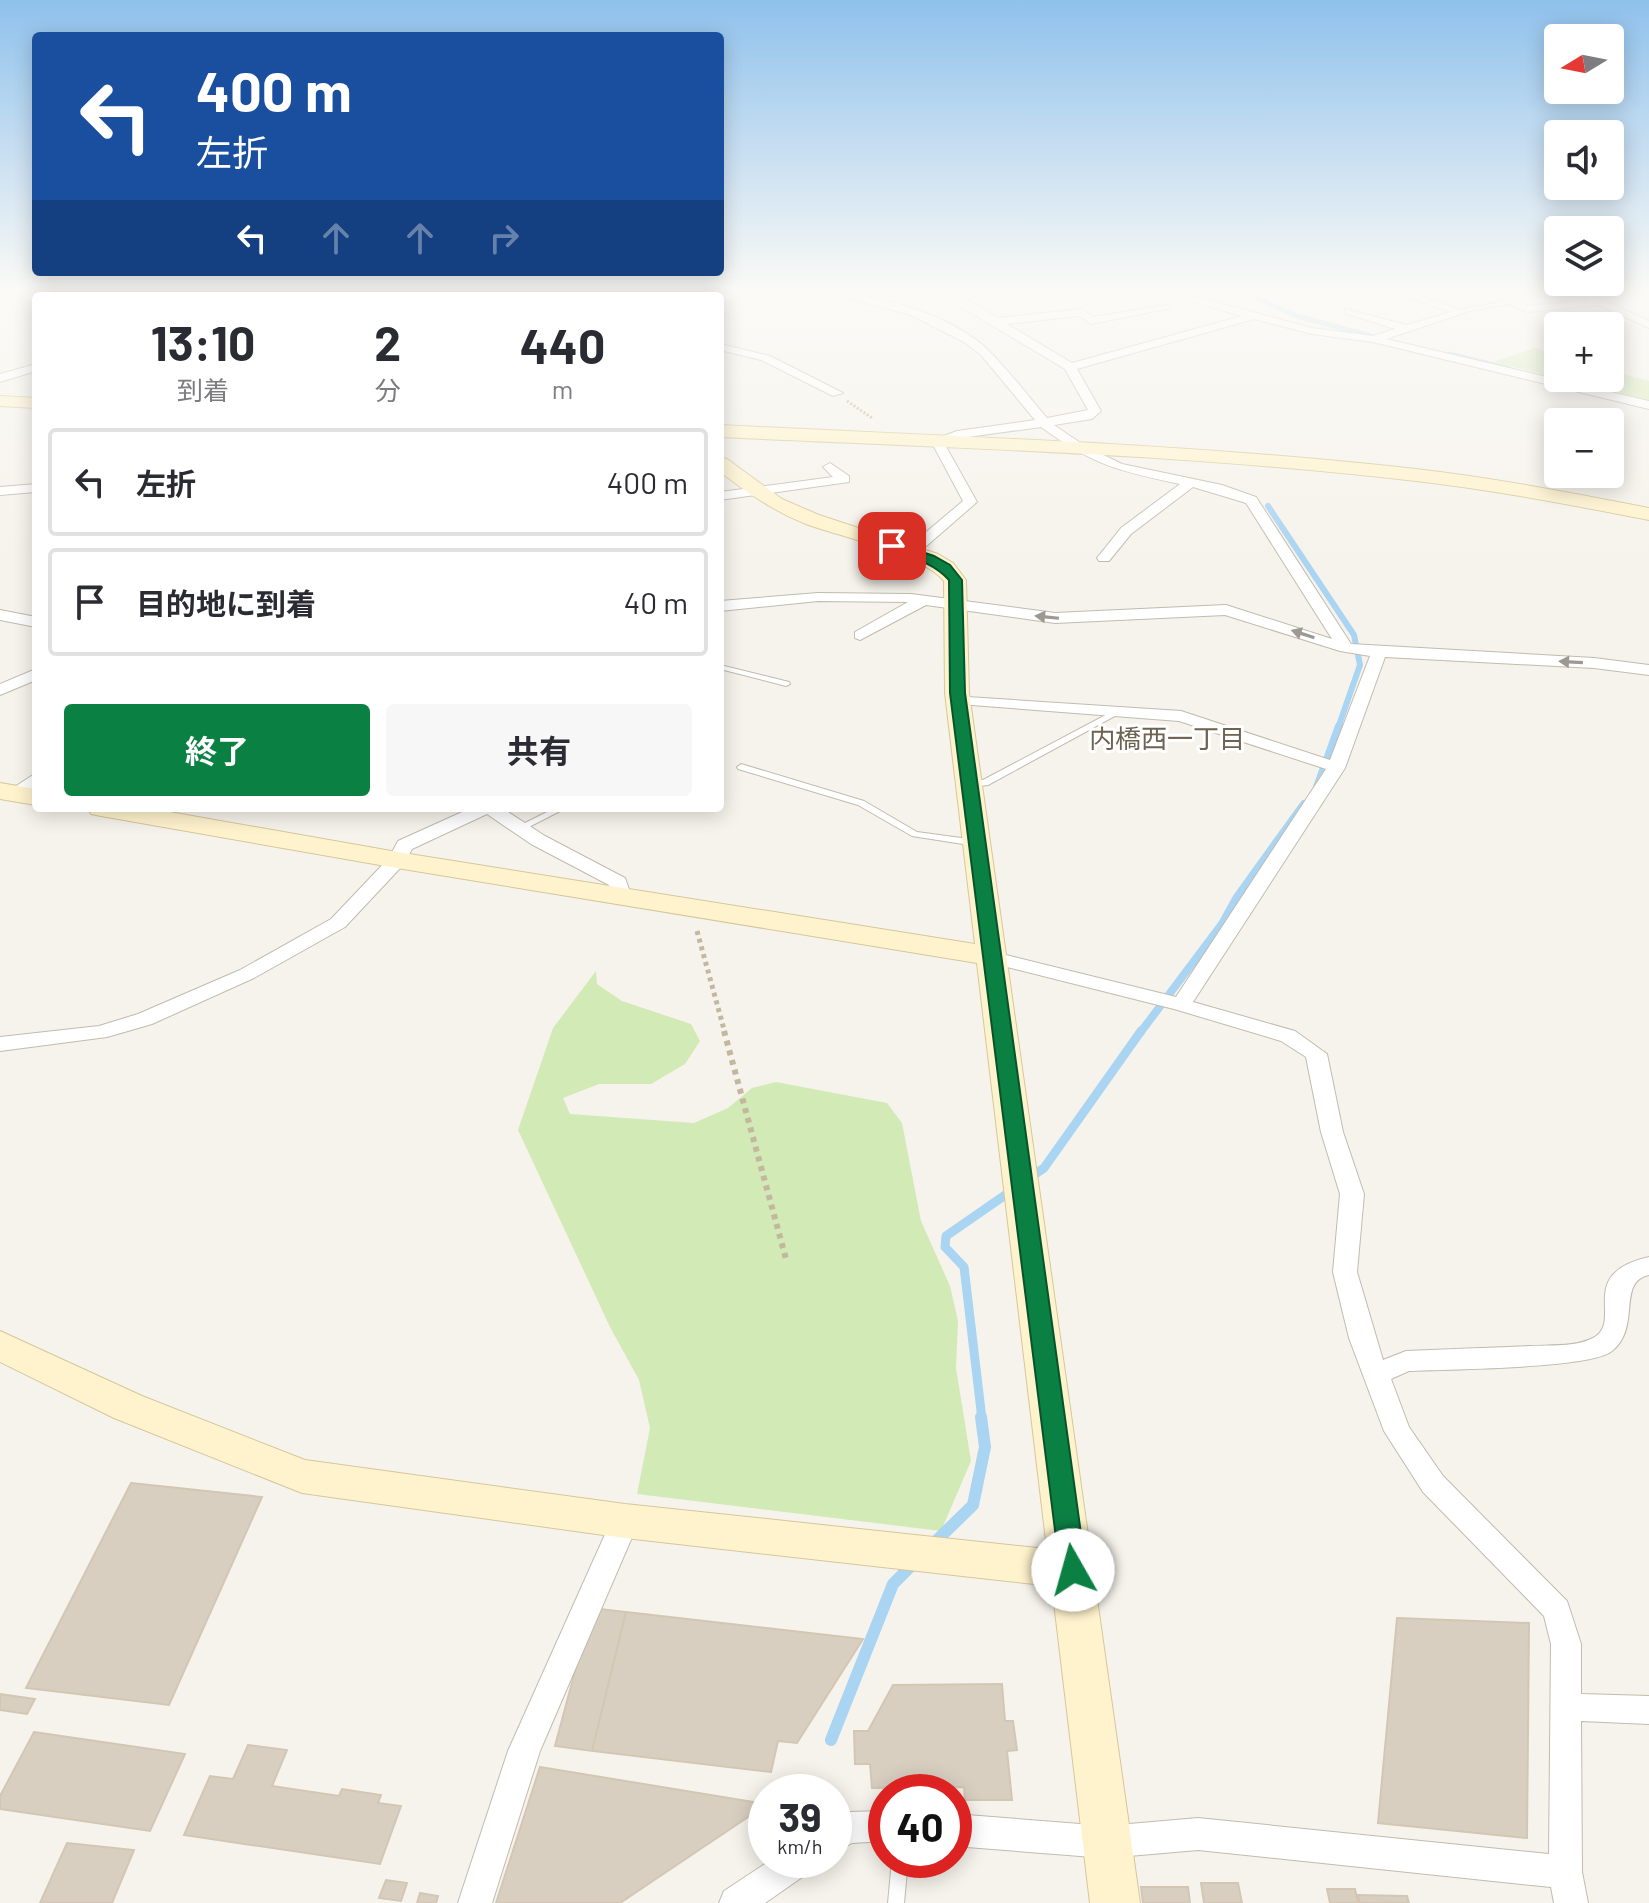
<!DOCTYPE html>
<html lang="ja">
<head>
<meta charset="utf-8">
<style>
	:root { --surface:#fff; --page:#f7f7f7; --text:#2b2b33; --muted:#7c7c81; --line:#e1e1e2; --accent:#0b8043 }
	body { margin:0; font-family:Barlow,"Noto Sans JP",sans-serif; background:var(--page); color:var(--text); height:100vh; display:flex; flex-direction:column; font-size:30px; white-space:nowrap }
	* { box-sizing:border-box; margin:0 }
	p { font-size:26px; color:var(--muted) }
	.icon { flex:none; width:44px; height:44px; fill:none; stroke:currentColor; stroke-width:2; stroke-linecap:round; stroke-linejoin:round }
	.map { position:relative; flex:1; overflow:hidden }
	.sheet { position:absolute; left:32px; top:292px; width:692px; height:520px; display:flex; flex-direction:column; background:var(--surface); border-radius:8px; box-shadow:0 4px 20px #0003 }
	.sheet>* { flex:none }
	.hud { position:absolute; left:32px; top:32px; width:692px; height:244px; border-radius:8px; box-shadow:0 4px 20px #0003; background:#1a4fa0; color:#fff; overflow:hidden }
	.needle { width:52px; rotate:260deg }
	.buttons { position:absolute; left:1544px; top:24px; display:grid; gap:16px }
	.buttons a { display:grid; place-items:center; width:80px; height:80px; border-radius:8px; background:var(--surface); box-shadow:0 4px 20px #0003; font-size:40px }
	.speed { position:absolute; left:748px; top:1774px; display:flex; gap:16px; font-size:40px; font-weight:700; text-align:center }
	.speed>* { display:grid; place-content:center; width:104px; height:104px; border-radius:50%; background:var(--surface); box-shadow:0 4px 20px #0003; line-height:1 }
	.speed small { font-size:20px; font-weight:400 }
	.speed .limit { border:12px solid #d22; background:#fff; color:#111 }
	.pin { position:absolute; display:grid; place-items:center; width:68px; height:68px; color:#fff; margin:-34px; border-radius:16px; box-shadow:0 4px 12px #0006 }
	.me { position:absolute; width:88px; margin:-44px; rotate:353deg; stroke-linejoin:round; filter:drop-shadow(0 0 6px #0008) }
	.turn { display:flex; align-items:center; gap:28px; height:168px; padding:0 32px; font-size:36px }
	.turn .icon { width:104px; height:104px; stroke-width:2.5 }
	.turn b { display:block; font-size:56px; line-height:68px }
	.lanes { display:flex; align-items:center; height:76px; padding:0 32px; background:#0003; justify-content:center; gap:40px; direction:ltr }
	.lanes .off { opacity:.35 }
	.eta { display:flex; justify-content:space-evenly; align-items:center; height:136px; text-align:center }
	.eta b { font-size:48px; font-weight:700; line-height:56px }
	.cta { display:flex; gap:16px; margin-top:auto; padding:16px 32px }
	.cta a { flex:1; height:92px; border-radius:8px; background:var(--accent); color:#fff; font-size:32px; font-weight:700; line-height:92px; text-align:center }
	.cta a+a { background:var(--page); color:var(--text) }
	ul { padding:0; list-style:none }
	li { display:flex; align-items:center; gap:24px; height:108px; margin:0 16px 12px; padding:0 16px; border:4px solid var(--line); border-radius:8px }
	li div { flex:1 }
	li b { display:block; font-size:30px }
	li em { font-style:normal }
	.map>svg:first-child { display:block }
	.green { fill:#d2eab5 }
	.lines { fill:none; stroke-linecap:round; stroke-linejoin:round }
	.stream-far4 { stroke:#a9d4f2; stroke-width:5 }
	.stream-far3 { stroke:#a9d4f2; stroke-width:6 }
	.stream-far2 { stroke:#a9d4f2; stroke-width:8 }
	.stream-far1 { stroke:#a9d4f2; stroke-width:9 }
	.stream { stroke:#a9d4f2; stroke-width:12 }
	.building { fill:#d8cfc1; stroke:#d3c7b4; stroke-width:2 }
	.lane-casing { stroke:#c2bbae; stroke-width:2 }
	.street-casing { stroke:#c2bbae; stroke-width:2 }
	.secondary-casing { stroke:#d6c79b; stroke-width:2 }
	.path-far2 { stroke:#c4b79f; stroke-width:3; stroke-dasharray:2 2; stroke-linecap:butt }
	.path-far1 { stroke:#c4b79f; stroke-width:5; stroke-dasharray:4 4; stroke-linecap:butt }
	.path { stroke:#c4b79f; stroke-width:6; stroke-dasharray:5 5; stroke-linecap:butt }
	.lane { fill:#fff; fill-rule:evenodd }
	.street { fill:#fff; fill-rule:evenodd }
	.secondary { fill:#fff3cd; fill-rule:evenodd }
	.oneway { fill:#9c9892 }
	.route { fill:#0b8043; stroke:#07532c; stroke-width:2 }
	.labels { text-anchor:middle; dominant-baseline:central; stroke-width:6; stroke-linejoin:round; paint-order:stroke }
	.neighbourhood-label { font-size:26px; fill:#6e6250; stroke:#fff }
</style>
</head>
<body>
<div class="map">
<svg width="1649" height="1903" viewBox="0 0 1649 1903">
	<rect width="100%" height="100%" fill="#f6f3ec"/>
	<!-- green -->
	<path class="green" d="M1536,348l22,8v22h52v-7l39,10v19l-156,-38z
		M596,971l1,13 25,17 69,23 9,17 -15,23 -34,20h-52l-36,14 7,16 124,9 34,-15 24,-20 24,-6 111,21 15,20 19,98 29,65 8,35 -2,47 15,93 -30,70 -304,-37 13,-66 -11,-48 -29,-53 -92,-197 35,-102z"/>
	<g class="lines">
		<!-- stream-far4 -->
		<path class="stream-far4" d="M1243,291l54,25 81,22
			M1449,354l61,15"/>
		<!-- stream-far3 -->
		<path class="stream-far3" d="M1268,506l86,129 6,30 -22,63"/>
		<!-- stream-far2 -->
		<path class="stream-far2" d="M1317,787l22,-61
			M1140,1033l82,-109 15,-27 67,-93"/>
		<!-- stream-far1 -->
		<path class="stream-far1" d="M1028,1179l16,-11 97,-137
			M982,1419l-18,-152 -19,-20 1,-11 65,-45"/>
		<!-- stream -->
		<path class="stream" d="M932,1545l41,-40 12,-58 -4,-30
			M831,1740l62,-156 21,-21"/>
	</g>
	<!-- building -->
	<path class="building" d="M131,1483l131,14 -93,208 -143,-17z
		M592,1608l34,4 -34,139 -37,-5z
		M626,1612l237,27 -66,104 -19,-2 -7,31 -179,-21z
		M1397,1618l132,5 -2,215 -149,-15z
		M1002,1684l3,37h8l4,29 -10,1 5,49h-47l-1,-13 -92,1 -2,-24h-15l-1,-33h14l25,-46z
		M0,1694l35,5 -8,15 -27,-4z
		M34,1732l151,22 -35,77 -150,-22v-13z
		M248,1745l39,5 -15,36 67,10 3,-7 39,6 -3,8 23,3 -21,58 -196,-29 26,-59 23,3z
		M540,1767l226,37v1l-146,98h-124z
		M67,1843l67,7 -22,53h-72z
		M386,1880l21,3 -6,18 -22,-3z
		M1201,1883h37l4,20h-38z
		M1141,1887h47l2,16h-47z
		M1327,1889h28l3,14h-28z
		M420,1893l18,3 -2,7h-19z
		M1358,1895l49,1 2,7h-49z"/>
	<g class="lines">
		<!-- lane casing -->
		<g class="lane-casing">
			<path id="lane" d="M1511,300l2,1v2l-55,10 -3,-2z
				M720,665l69,17 1,2 -4,2 -66,-17z
				M1117,709h3l4,2 -136,74 -18,2 -4,-3 4,-3 13,-1z
				M741,764l123,37 53,31 59,8 5,3 -5,3 -64,-10 -54,-31 -120,-36 -1,-2z
				M555,808h11l-43,22 -3,1 -5,-3z
				M892,1860h16l-4,43h-16z"/>
		</g>
		<!-- street casing -->
		<g class="street-casing">
			<path id="street" d="M228,291h11l-3,5h-11z
				M385,291h12l5,5h-12z
				M818,291c52,0 135,23 172,61 20,20 38,44 57,66l41,-8 -23,-41 -117,-70 -7,-8h69l-44,8 32,19 83,-9 12,8 73,-12 5,3 -80,16 -12,-8 -72,8 65,39 170,-47 -85,-25h18l137,37 61,8 22,-7 -50,-16v-4l62,16 44,-13 -62,-21h17l61,21 -81,27 263,62v8l-276,-67 -61,-8 -58,-15 -177,50 24,42 -9,8 -38,6 31,21 37,18 100,21 34,12 95,147 243,14 55,7v10l-55,-7 -209,-11 -40,111 -152,234 102,29 32,23 16,78 21,62 -7,78 26,88 23,-9c42,-2 83,-3 125,-5 18,-1 45,1 62,-8 32,-17 -19,-64 56,-81v18c-33,7 -7,52 -37,76 -21,18 -167,18 -203,20l-18,8 18,48 34,49 124,125 14,43v50l68,2v28l-68,-3 1,151 6,31h-34l-3,-16 -353,-37 -92,8 -152,-12v-32l152,12 92,-8 351,36 2,-210 -7,-28 -121,-124 -39,-61 -35,-93 -16,-66 7,-78 -19,-62 -15,-75 -25,-16 -107,-32 -187,-47 -3,-4 10,-6 182,45 150,-228 -147,-48 -221,-17 -6,-2 -2,-3 2,-3 229,15 149,49 40,-104 -30,-5 -115,-36 -170,8 -129,-18 -66,35 -5,-2v-6l53,-30 -90,-1 -98,10v-10l98,-8 93,1 144,19 171,-8 106,34 -86,-136 -53,-16 -62,47 -22,27h-10l-2,-3 24,-30 59,-44c-62,-13 -87,-19 -139,-57l-81,11 -15,7 32,57 -61,53h-10v-6l57,-48 -31,-58 1,-3 24,-9 78,-11 -54,-65 -17,-13 -55,-28z
				M1482,291h14l32,15 60,-6 -3,-3 5,-3 59,27v7l-50,-23 -72,7z
				M720,344l50,12 73,37 -10,3 -72,-36 -41,-10z
				M36,364v7l-36,11v-8z
				M830,463l19,13v6l-129,18v-8l113,-15 -10,-10z
				M36,484v8l-36,3v-8z
				M0,610l36,7v10l-36,-7z
				M36,669v11l-36,15v-11z
				M36,773v14l-14,11h-12l-3,-4 3,-4z
				M471,808h31l43,28 80,42 6,17 -3,4h-14l-5,-14 -78,-41 -44,-30 -75,35 -8,15 -59,63 -91,51 -102,46 -45,13 -107,14v-14l99,-11 39,-12 102,-44 91,-51 58,-61 9,-17z
				M625,1509l10,4 4,8 -99,230 -48,152h-34l50,-152 103,-230 4,-8z
				M886,1811v30l-34,2 -18,10v-35l13,-6z
				M771,1860h44l-4,11 -46,32h-46l5,-12z"/>
		</g>
		<!-- secondary casing -->
		<g class="secondary-casing">
			<path id="secondary" d="M490,291h18l4,5h-18z
				M678,291h16l-1,5h-16z
				M0,396l36,2v10l-36,-2z
				M720,425c232,12 465,18 696,44 78,9 156,24 233,39v12c-77,-15 -155,-30 -233,-39 -231,-27 -464,-33 -696,-44z
				M720,457l7,2 55,40 37,16 119,39 15,9 13,17 3,113 171,1210h-50l-38,-317 -427,-48 -323,-45 -188,-75 -114,-56v-31l142,65 163,64 320,44 422,45 -70,-586 -580,-95 -296,-52 -10,-2 -3,-6h59l250,44 578,92 -30,-251 -1,-112c-22,-27 -103,-44 -138,-57 -33,-13 -58,-31 -86,-52z
				M0,783l36,6v16l-36,-6z"/>
		</g>
		<!-- path-far2 -->
		<path class="path-far2" d="M847,401l25,17"/>
		<!-- path-far1 -->
		<path class="path-far1" d="M697,931l28,102"/>
		<!-- path -->
		<path class="path" d="M724,1031l62,228"/>
		<!-- lane -->
		<use href="#lane" class="lane"/>
		<!-- street -->
		<use href="#street" class="street"/>
		<!-- secondary -->
		<use href="#secondary" class="secondary"/>
	</g>
	<!-- one-way arrows -->
	<defs><path id="oneway-solid" d="M-6-.8H1V-3.2L6.5 0L1 3.2V.8H-6Z" transform="scale(2)"/></defs>
	<g class="oneway">
		<use href="#oneway-solid" transform="translate(1047 617) rotate(-174)"/>
		<use href="#oneway-solid" transform="translate(1303 634) rotate(-162)"/>
		<use href="#oneway-solid" transform="translate(1571 662) rotate(-177)"/>
	</g>
	<!-- sky -->
	<linearGradient id="sky" x2="0" y2="1"><stop stop-color="#8fc1ec"/><stop offset="0.52" stop-color="#fbfaf6"/><stop offset="1" stop-color="#fbfaf6" stop-opacity="0"/></linearGradient>
	<rect width="1649" height="558" fill="url(#sky)"/>
	<!-- route -->
	<path class="route" d="M892,542l42,14 16,9 12,15 3,113 121,877 -4,8 -9,3 -9,-3 -4,-8 -110,-877 -1,-113c-16,-18 -39,-23 -61,-31l-2,-3z"/>
	<g class="labels">
		<!-- neighbourhood labels -->
		<g class="neighbourhood-label">
			<text x="1167" y="737">内橋西一丁目</text>
		</g>
	</g>
</svg>
<div class="buttons">
<a><svg class="needle" viewBox="-14 -14 28 28"><path d="M0-13l5 13h-10z" fill="#e53935"/><path d="M0 13l5-13h-10z" fill="#7c7c81"/></svg></a>
<a><svg class="icon" aria-label="sound" viewBox="0 0 24 24"><path d="M4 9h4l5-4v14l-5-4H4zM17 9q2 3 0 6"/></svg></a>
<a><svg class="icon" aria-label="layers" viewBox="0 0 24 24"><path d="M12 4l9 5-9 5-9-5zM3 14l9 5 9-5"/></svg></a>
<a>+</a>
<a>−</a>
</div>
<div class="speed"><div>39<small>km/h</small></div><div class="limit">40</div></div>
<div class="pin" style="left:892px;top:546px;background:#d93025"><svg class="icon" aria-label="arrive" viewBox="0 0 24 24"><path d="M6 21V4h12l-3 4 3 4H6"/></svg></div>
<svg class="me" style="left:1073px;top:1570px" viewBox="-20 -20 40 40"><circle r="19" fill="#fff"/><path d="M0-13L10 11 0 6-10 11z" fill="#0b8043"/></svg>
<div class="hud">
<div class="turn"><svg class="icon" aria-label="left" viewBox="0 0 24 24"><path d="M17 20v-9H6M10 6l-5 5 5 5"/></svg><div><b>400 m</b>左折</div></div>
<div class="lanes"><svg class="icon" aria-label="left" viewBox="0 0 24 24"><path d="M17 20v-9H6M10 6l-5 5 5 5"/></svg><svg class="icon off" aria-label="ahead" viewBox="0 0 24 24"><path d="M12 20V5M6 11l6-6 6 6"/></svg><svg class="icon off" aria-label="ahead" viewBox="0 0 24 24"><path d="M12 20V5M6 11l6-6 6 6"/></svg><svg class="icon off" aria-label="right" viewBox="0 0 24 24"><path d="M7 20v-9h11M14 6l5 5-5 5"/></svg></div>
</div>
<section class="sheet">
<div class="eta">
<div><b>13:10</b><p>到着</p></div>
<div><b>2</b><p>分</p></div>
<div><b>440</b><p>m</p></div>
</div>
<ul>
<li><svg class="icon" aria-label="left" viewBox="0 0 24 24"><path d="M17 20v-9H6M10 6l-5 5 5 5"/></svg><div><b>左折</b></div><em>400 m</em></li>
<li><svg class="icon" aria-label="arrive" viewBox="0 0 24 24"><path d="M6 21V4h12l-3 4 3 4H6"/></svg><div><b>目的地に到着</b></div><em>40 m</em></li>
</ul>
<div class="cta"><a>終了</a><a>共有</a></div>
</section>
</div>
</body>
</html>
